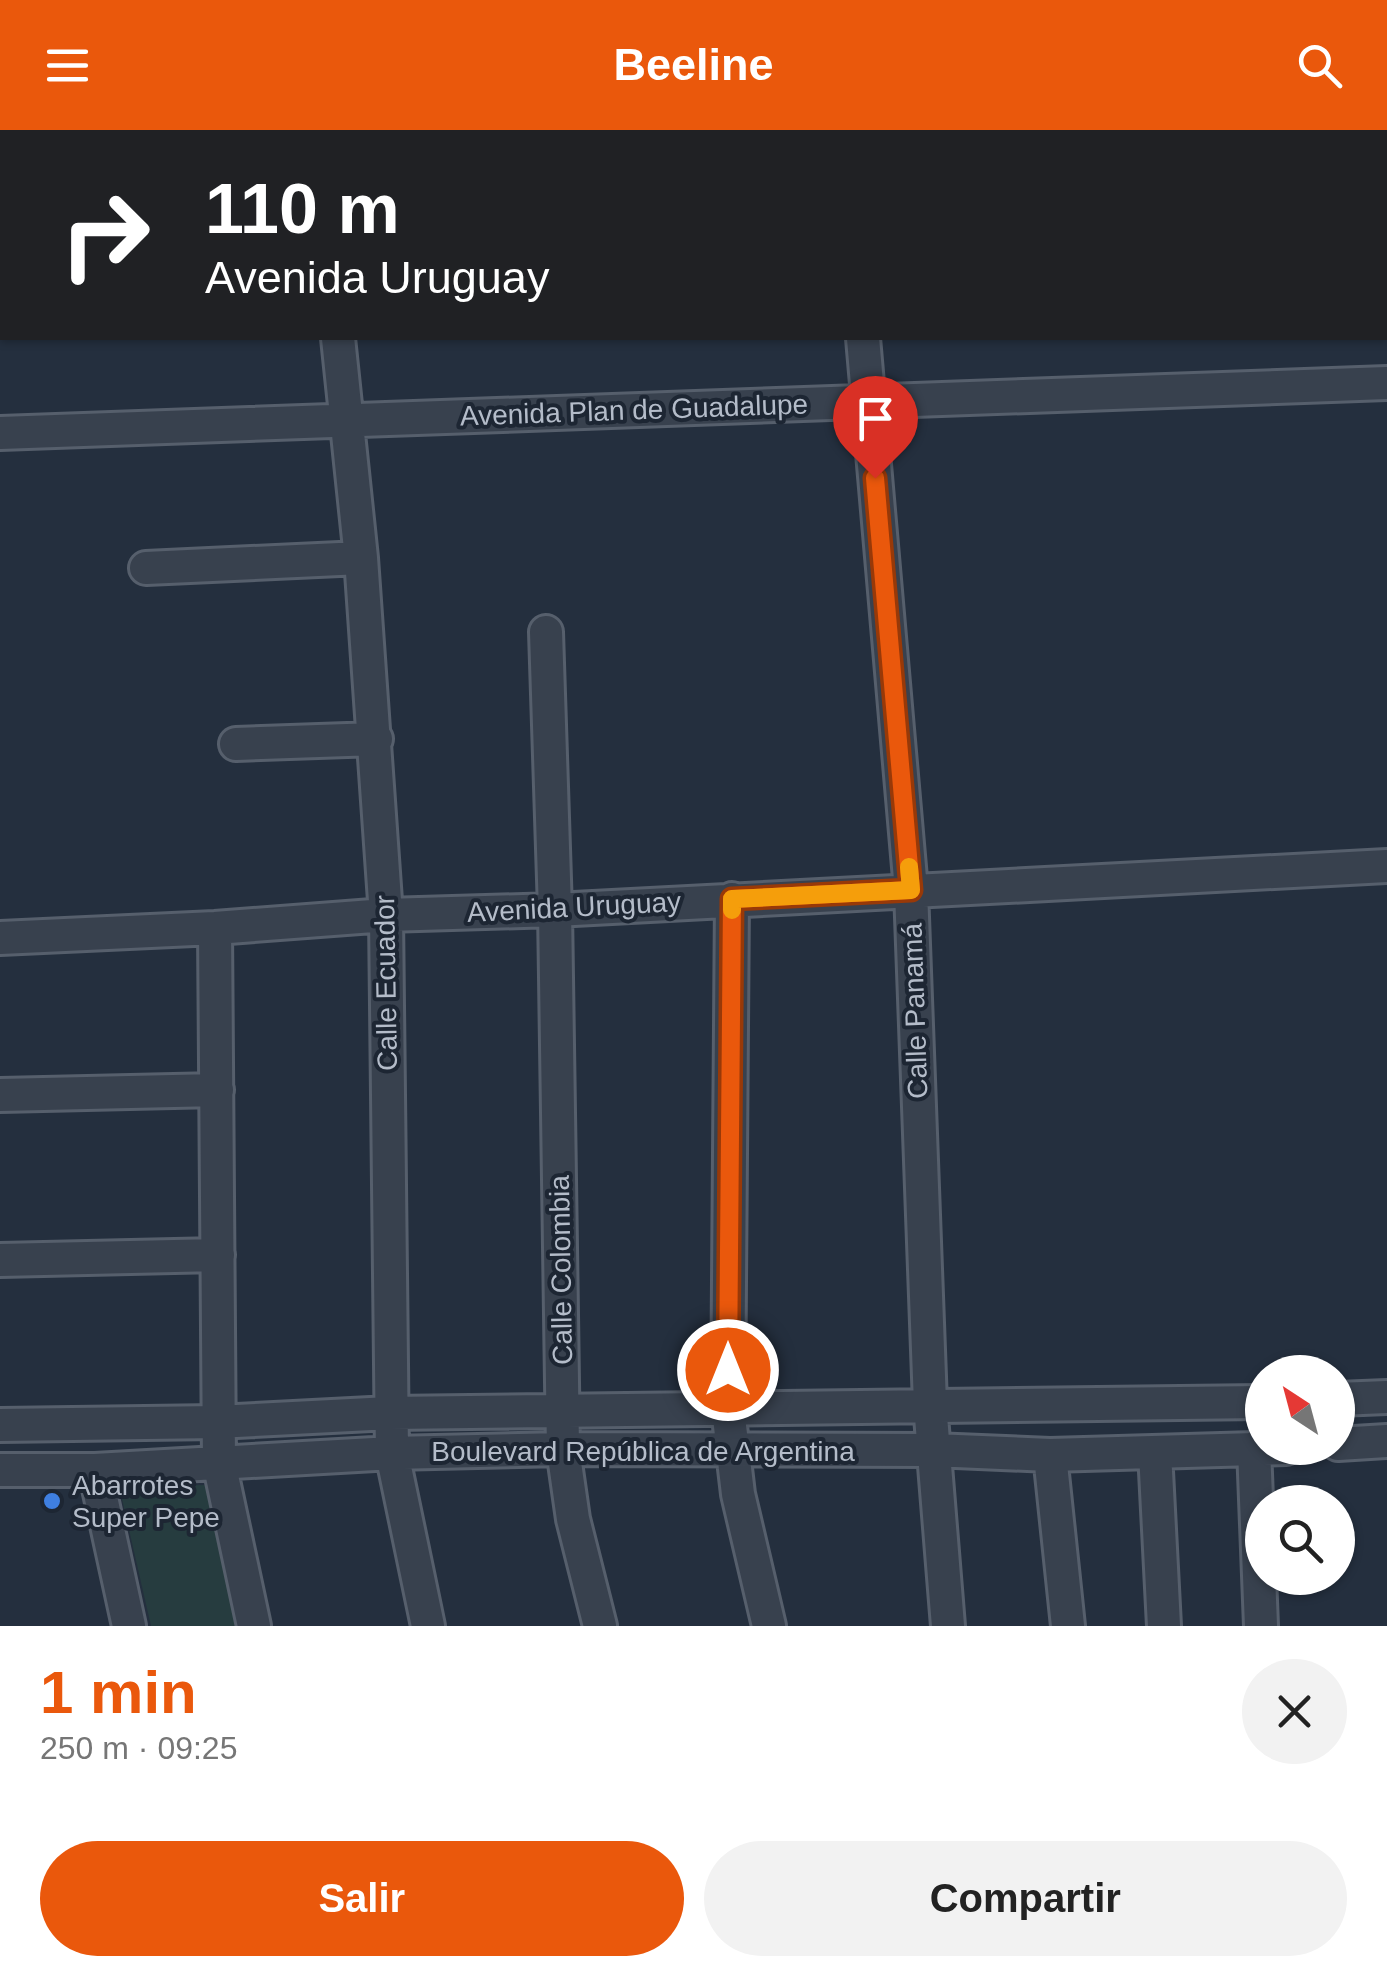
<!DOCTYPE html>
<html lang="es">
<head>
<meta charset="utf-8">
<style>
	:root { --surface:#fff; --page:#f2f2f2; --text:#222; --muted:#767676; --accent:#ea580c }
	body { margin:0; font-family:Helvetica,sans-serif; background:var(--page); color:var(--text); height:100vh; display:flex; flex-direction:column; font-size:38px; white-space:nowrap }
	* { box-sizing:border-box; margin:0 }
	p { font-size:32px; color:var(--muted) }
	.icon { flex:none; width:55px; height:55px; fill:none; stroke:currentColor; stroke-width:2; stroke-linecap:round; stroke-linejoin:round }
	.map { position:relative; height:1496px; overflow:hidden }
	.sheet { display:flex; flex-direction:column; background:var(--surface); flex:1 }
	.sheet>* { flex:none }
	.hud { position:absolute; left:0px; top:0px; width:1388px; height:210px; box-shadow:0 2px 8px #0004; background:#202124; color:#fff; overflow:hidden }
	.needle { width:65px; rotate:324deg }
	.buttons { position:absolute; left:1245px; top:1225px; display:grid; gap:20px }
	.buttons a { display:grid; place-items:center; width:110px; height:110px; border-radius:50%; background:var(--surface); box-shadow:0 2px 8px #0004; font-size:50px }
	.pin { position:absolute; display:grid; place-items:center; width:85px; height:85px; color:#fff; margin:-102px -42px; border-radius:50% 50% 50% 0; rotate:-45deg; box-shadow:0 0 10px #0007 }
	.pin .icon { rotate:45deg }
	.me { position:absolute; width:110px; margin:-55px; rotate:0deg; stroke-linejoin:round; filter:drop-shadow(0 0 8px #0008) }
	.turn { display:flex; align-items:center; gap:35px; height:210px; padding:0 40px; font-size:45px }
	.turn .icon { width:130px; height:130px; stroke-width:2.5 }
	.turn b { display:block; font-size:70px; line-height:85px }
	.round { display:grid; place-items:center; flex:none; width:105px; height:105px; border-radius:52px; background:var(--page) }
	.head { display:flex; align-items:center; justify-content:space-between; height:170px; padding:0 40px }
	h1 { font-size:60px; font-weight:600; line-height:75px; color:var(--accent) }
	.primary-button { display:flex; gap:20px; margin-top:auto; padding:20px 40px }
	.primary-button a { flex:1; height:115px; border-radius:60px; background:var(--accent); color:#fff; font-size:40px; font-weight:600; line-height:115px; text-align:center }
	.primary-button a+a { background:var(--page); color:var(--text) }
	header { display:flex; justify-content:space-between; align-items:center; height:130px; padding:0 40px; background:var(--accent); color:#fff; font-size:45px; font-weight:600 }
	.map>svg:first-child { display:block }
	.green { fill:#263c3f }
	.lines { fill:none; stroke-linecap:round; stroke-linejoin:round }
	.lane-casing { stroke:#565f6c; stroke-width:20 }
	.street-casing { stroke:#565f6c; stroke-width:38 }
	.primary-casing { stroke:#414a57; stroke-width:58 }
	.lane { stroke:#38414e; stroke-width:15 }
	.street { stroke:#38414e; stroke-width:32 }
	.primary { stroke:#56606e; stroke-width:52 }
	.route-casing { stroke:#983908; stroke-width:25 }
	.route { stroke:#ea580c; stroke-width:18 }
	.slow { stroke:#f59e0b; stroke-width:18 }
	.shop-dot { fill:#3f7fe0; stroke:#1d2633; stroke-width:4 }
	.labels { text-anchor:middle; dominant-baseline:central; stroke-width:8; stroke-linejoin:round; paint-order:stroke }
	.street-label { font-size:28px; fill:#b4bcc9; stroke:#1d2633 }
	.poi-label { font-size:28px; fill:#b4bcc9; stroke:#1d2633; text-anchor:start }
</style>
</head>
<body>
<header><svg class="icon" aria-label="menu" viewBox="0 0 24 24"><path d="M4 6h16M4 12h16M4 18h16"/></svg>Beeline<svg class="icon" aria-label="search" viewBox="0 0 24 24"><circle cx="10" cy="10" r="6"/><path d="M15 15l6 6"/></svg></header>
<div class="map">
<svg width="1387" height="1496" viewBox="0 0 1387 1496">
	<rect width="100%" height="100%" fill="#242f3e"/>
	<!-- green -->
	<path class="green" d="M207,1355l34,141h-90l-32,-140z"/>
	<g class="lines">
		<!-- lane casing -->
		<g class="lane-casing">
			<path id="lane" d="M142,0v2
				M574,0v2
				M916,0v2
				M985,0v2
				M1057,0v2
				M1160,0l1,2
				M1321,0l1,2
				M1385,156h2"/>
		</g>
		<!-- street casing -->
		<g class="street-casing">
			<path id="street" d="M321,0v2
				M845,0v2
				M338,208l23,220 25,357 6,538 36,173
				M863,208l48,552 19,514 18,222
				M0,303l1387,-50
				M146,438l215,-10
				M546,502l9,278 8,539 10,70 27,107
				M236,614l140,-5
				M732,769l-4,510 10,85 31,132
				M215,798l4,534 35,164
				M0,808l215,-10 171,-13 169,-5 832,-44
				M0,965l217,-5
				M0,1130l218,-5
				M1338,1269l49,-2
				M0,1295l217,-3 173,-9 872,-11
				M1338,1314l49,-3
				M1254,1318l7,178
				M1155,1322l9,174
				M1050,1325l18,171
				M0,1340h95l297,-17 171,-4 370,1 117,5 236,-7
				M95,1340l34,156"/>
		</g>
		<!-- primary casing -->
		<g class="primary-casing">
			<path id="primary" d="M1385,34l2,9"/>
		</g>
		<!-- lane -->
		<use href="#lane" class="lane"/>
		<!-- street -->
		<use href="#street" class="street"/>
		<!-- primary -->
		<use href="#primary" class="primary"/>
	</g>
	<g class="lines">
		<!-- route casing -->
		<g class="route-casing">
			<path id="route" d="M728,1240l4,-471 179,-9 -36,-412"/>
		</g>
		<!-- route -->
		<use href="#route" class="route"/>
		<!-- slow -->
		<path class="slow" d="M732,780v-11l179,-9 -2,-23"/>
	</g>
	<!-- markers -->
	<circle class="shop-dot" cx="52" cy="1371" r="10"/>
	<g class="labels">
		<!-- street labels -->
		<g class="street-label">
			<text transform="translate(634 280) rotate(-2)">Avenida Plan de Guadalupe</text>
			<text transform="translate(574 777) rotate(-3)">Avenida Uruguay</text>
			<text transform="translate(386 853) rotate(-91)">Calle Ecuador</text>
			<text transform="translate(915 881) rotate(-92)">Calle Panamá</text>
			<text transform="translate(561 1140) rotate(-91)">Calle Colombia</text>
			<text x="643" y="1321">Boulevard República de Argentina</text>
		</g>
		<!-- poi labels -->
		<g class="poi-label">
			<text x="72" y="1355">Abarrotes<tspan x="72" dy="32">Super Pepe</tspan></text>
		</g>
	</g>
</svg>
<div class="buttons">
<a><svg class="needle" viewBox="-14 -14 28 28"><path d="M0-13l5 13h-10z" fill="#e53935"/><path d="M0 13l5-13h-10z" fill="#767676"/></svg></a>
<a><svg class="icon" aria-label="search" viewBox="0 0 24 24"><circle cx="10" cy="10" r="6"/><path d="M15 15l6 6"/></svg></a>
</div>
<div class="pin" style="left:875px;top:348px;background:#d93025"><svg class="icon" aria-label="arrive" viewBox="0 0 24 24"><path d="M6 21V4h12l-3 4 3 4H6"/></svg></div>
<svg class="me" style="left:728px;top:1240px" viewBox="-20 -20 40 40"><circle r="17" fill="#ea580c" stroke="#fff" stroke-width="3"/><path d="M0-11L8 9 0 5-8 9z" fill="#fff"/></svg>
<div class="hud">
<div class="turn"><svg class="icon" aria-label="right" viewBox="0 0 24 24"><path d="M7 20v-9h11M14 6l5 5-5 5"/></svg><div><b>110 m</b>Avenida Uruguay</div></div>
</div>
</div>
<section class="sheet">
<div class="head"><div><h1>1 min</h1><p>250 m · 09:25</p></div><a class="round"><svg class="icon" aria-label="close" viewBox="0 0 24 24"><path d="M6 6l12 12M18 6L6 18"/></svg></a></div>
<div class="primary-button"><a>Salir</a><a>Compartir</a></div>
</section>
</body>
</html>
